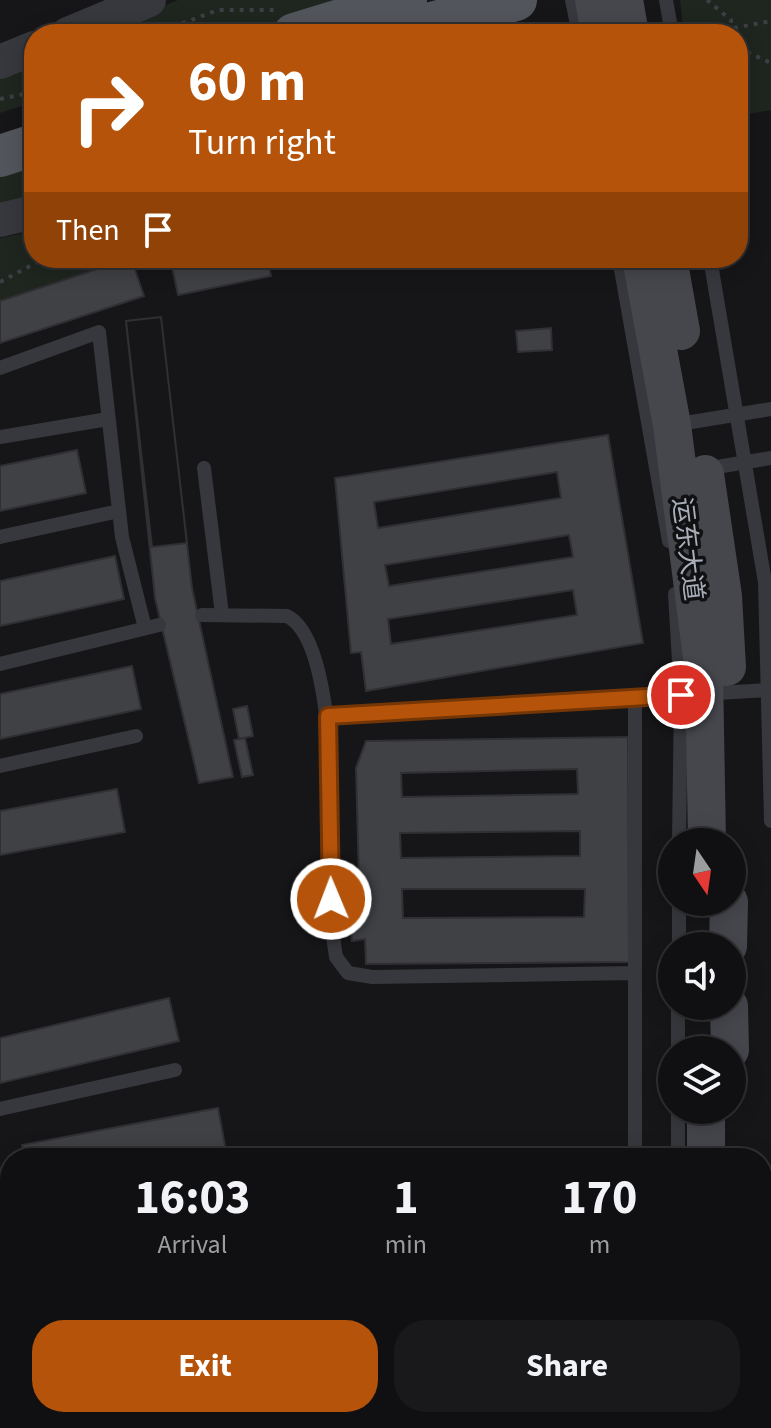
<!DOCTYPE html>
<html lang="en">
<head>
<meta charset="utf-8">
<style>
	:root { --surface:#101012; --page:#19191b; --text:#f1f3f6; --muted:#9c9d9f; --line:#303032; --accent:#b45309 }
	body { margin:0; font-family:"Source Sans 3","Noto Sans SC",sans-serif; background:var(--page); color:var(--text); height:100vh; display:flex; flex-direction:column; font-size:30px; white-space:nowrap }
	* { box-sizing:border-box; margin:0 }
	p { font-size:26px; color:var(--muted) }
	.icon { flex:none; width:44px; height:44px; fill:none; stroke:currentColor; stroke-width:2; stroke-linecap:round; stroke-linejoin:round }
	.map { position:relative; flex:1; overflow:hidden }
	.sheet { position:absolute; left:0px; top:1148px; width:772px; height:280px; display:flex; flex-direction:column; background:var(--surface); border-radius:32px 32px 0 0; box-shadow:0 4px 20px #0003,0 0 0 2px var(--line) }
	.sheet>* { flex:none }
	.top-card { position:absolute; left:24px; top:24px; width:724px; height:244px; border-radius:32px; box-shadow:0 4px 20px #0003,0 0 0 2px var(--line); background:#b45309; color:#fff; overflow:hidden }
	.needle { width:52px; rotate:167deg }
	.tools { position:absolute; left:658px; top:828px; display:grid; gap:16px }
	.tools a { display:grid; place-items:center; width:88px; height:88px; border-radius:50%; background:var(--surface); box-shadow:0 4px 20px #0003,0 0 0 2px var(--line); font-size:40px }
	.pin { position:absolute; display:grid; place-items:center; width:68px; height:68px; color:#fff; margin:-34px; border:4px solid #fff; border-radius:50%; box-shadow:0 2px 8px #0007 }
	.me { position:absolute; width:88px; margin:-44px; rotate:359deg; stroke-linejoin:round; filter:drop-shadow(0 0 6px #0008) }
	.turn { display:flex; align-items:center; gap:28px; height:168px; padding:0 32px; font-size:36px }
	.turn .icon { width:104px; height:104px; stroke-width:2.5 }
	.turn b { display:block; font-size:56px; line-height:68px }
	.then { display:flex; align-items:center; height:76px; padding:0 32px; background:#0003; gap:16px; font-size:30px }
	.eta { display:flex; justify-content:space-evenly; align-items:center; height:136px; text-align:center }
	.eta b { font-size:48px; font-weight:700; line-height:56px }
	.button { display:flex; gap:16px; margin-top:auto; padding:16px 32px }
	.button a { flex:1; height:92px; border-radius:32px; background:var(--accent); color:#fff; font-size:32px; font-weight:700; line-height:92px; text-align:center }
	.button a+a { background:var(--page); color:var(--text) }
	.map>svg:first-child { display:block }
	.green { fill:#1e261f }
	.building { fill:#404145; stroke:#303034; stroke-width:2; fill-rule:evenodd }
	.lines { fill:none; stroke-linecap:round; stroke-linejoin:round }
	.path { stroke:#3d3f44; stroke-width:4; stroke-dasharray:4 6; stroke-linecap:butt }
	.service { stroke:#37383d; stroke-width:14 }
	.tertiary { stroke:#37383d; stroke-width:34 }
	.secondary { stroke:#45474d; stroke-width:38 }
	.primary { stroke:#53555c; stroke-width:42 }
	.primary-bridge { stroke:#53555c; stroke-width:42 }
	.route-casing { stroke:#753606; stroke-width:20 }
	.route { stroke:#b45309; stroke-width:14 }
	.labels { text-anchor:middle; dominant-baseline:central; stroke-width:7; stroke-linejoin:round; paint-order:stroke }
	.street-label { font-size:26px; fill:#a8adb8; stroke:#111113 }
</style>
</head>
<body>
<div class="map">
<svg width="771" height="1428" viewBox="0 0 771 1428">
	<rect width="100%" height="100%" fill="#161618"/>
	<!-- green -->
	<path class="green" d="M178,0h174l-109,34h-146z
		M680,0h91v110l-33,6v-82h-54z
		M34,61v41l-34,11v-38z
		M34,162v34l-34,8v-32z
		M34,231v27h117l-151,47v-67z"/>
	<!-- building -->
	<path class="building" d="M131,258l13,38 -144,47v-42z
		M214,258h53l4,18 -93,19 -6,-29z
		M279,258h37l-36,7z
		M161,317l31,271 41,189 -34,6 -44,-185 -29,-277z
		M161,317l26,226 -35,4 -26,-226z
		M551,328l1,22 -34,2 -2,-21z
		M608,435l35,208 -277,48 -5,-39 -10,1 -16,-175zM557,472l4,26 -183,30 -4,-26zM569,535l4,22 -184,29 -4,-21zM573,590l4,25 -186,29 -3,-25z
		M77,450l9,43 -86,18v-45z
		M115,556l9,43 -124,27v-45z
		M132,666l9,43 -141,30v-45z
		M247,706l6,30 -14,3 -6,-30z
		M628,737l1,225 -263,2 -1,-25 -13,2 -2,-20 10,-2 -4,-151 10,-27zM577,769l1,25 -176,3 -1,-24zM580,831v25l-179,2 -1,-25zM402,889h183l-1,28 -181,1z
		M245,738l8,37 -11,2 -8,-37z
		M117,789l8,43 -125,23v-44z
		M169,998l10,43 -179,42v-45z
		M218,1108l8,43 -36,7h-165l-3,-13z
		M0,1372l10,39 -10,2z"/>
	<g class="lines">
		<!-- path -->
		<path class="path" d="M707,0l24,20v14
			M734,28l37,-7
			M154,34l64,-24h57
			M738,48l33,15
			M0,99l34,-7
			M0,282l45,-24"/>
		<!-- service -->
		<path class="service" d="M572,0l7,34
			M666,0l6,34
			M619,258l50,283
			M710,258l55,324 6,239
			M0,368l99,-36 23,205 23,91
			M673,425l98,-16
			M0,437l108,-18
			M204,468l18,146
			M705,469l66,-11
			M0,537l119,-26
			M675,594l6,101 -2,147
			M202,615l85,1c56,28 44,252 45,313l4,28 12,16 24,4 263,-4
			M0,664l159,-39
			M328,716l441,-26
			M0,766l136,-30
			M679,946v-44
			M678,1050v-44
			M0,1109l175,-39
			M678,1110v48
			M635,1158v-460
			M0,1203l6,28 -6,29
			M762,1276h9
			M0,1295l8,36 2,54
			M762,1299h9
			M762,1313h9
			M16,1418l1,10
			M328,1418l11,10
			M674,1418v10
			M116,1428l46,-10
			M185,1428l44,-10
			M634,1428v-10"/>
		<!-- tertiary -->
		<path class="tertiary" d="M68,34l81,-34
			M0,62l34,-14
			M0,220l34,-8"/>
		<!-- secondary -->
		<path class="secondary" d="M594,0l6,34
			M624,0l6,34
			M641,258l31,167 32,248 3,169
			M668,258l13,73
			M705,474l18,122 4,71
			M728,946l1,-44
			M729,1006l1,44
			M706,1110v48
			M706,1418v10"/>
		<!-- primary -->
		<path class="primary" d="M0,156l34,-11"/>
		<!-- primary-bridge -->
		<path class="primary-bridge" d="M294,34l112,-34
			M391,34l125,-34"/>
	</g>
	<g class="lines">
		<!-- route casing -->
		<g class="route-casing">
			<path id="route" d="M331,899l-3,-183 353,-21"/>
		</g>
		<!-- route -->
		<use href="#route" class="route"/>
	</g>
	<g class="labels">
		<!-- street labels -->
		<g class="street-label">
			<text transform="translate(688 549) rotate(83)">运东大道</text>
		</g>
	</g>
</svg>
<div class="tools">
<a><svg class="needle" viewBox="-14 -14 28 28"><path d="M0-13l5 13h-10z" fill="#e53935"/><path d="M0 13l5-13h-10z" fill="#9c9d9f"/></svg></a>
<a><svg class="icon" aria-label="sound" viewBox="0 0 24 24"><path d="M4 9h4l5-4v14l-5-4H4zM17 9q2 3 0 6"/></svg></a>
<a><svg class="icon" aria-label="layers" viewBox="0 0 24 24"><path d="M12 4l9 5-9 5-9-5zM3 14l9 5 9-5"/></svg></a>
</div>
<div class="pin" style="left:681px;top:695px;background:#d93025"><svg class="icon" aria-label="arrive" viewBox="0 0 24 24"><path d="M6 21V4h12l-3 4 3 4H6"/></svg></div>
<svg class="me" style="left:331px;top:899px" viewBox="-20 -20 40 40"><circle r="17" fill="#b45309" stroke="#fff" stroke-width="3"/><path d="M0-11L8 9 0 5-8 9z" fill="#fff"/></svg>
<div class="top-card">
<div class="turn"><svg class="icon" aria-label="right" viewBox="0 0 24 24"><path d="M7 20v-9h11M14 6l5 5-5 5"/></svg><div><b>60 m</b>Turn right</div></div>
<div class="then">Then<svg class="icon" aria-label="arrive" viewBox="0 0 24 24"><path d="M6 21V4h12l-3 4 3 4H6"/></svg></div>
</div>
<section class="sheet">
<div class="eta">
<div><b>16:03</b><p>Arrival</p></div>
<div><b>1</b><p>min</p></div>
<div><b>170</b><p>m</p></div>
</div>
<div class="button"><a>Exit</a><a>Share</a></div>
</section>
</div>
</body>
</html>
